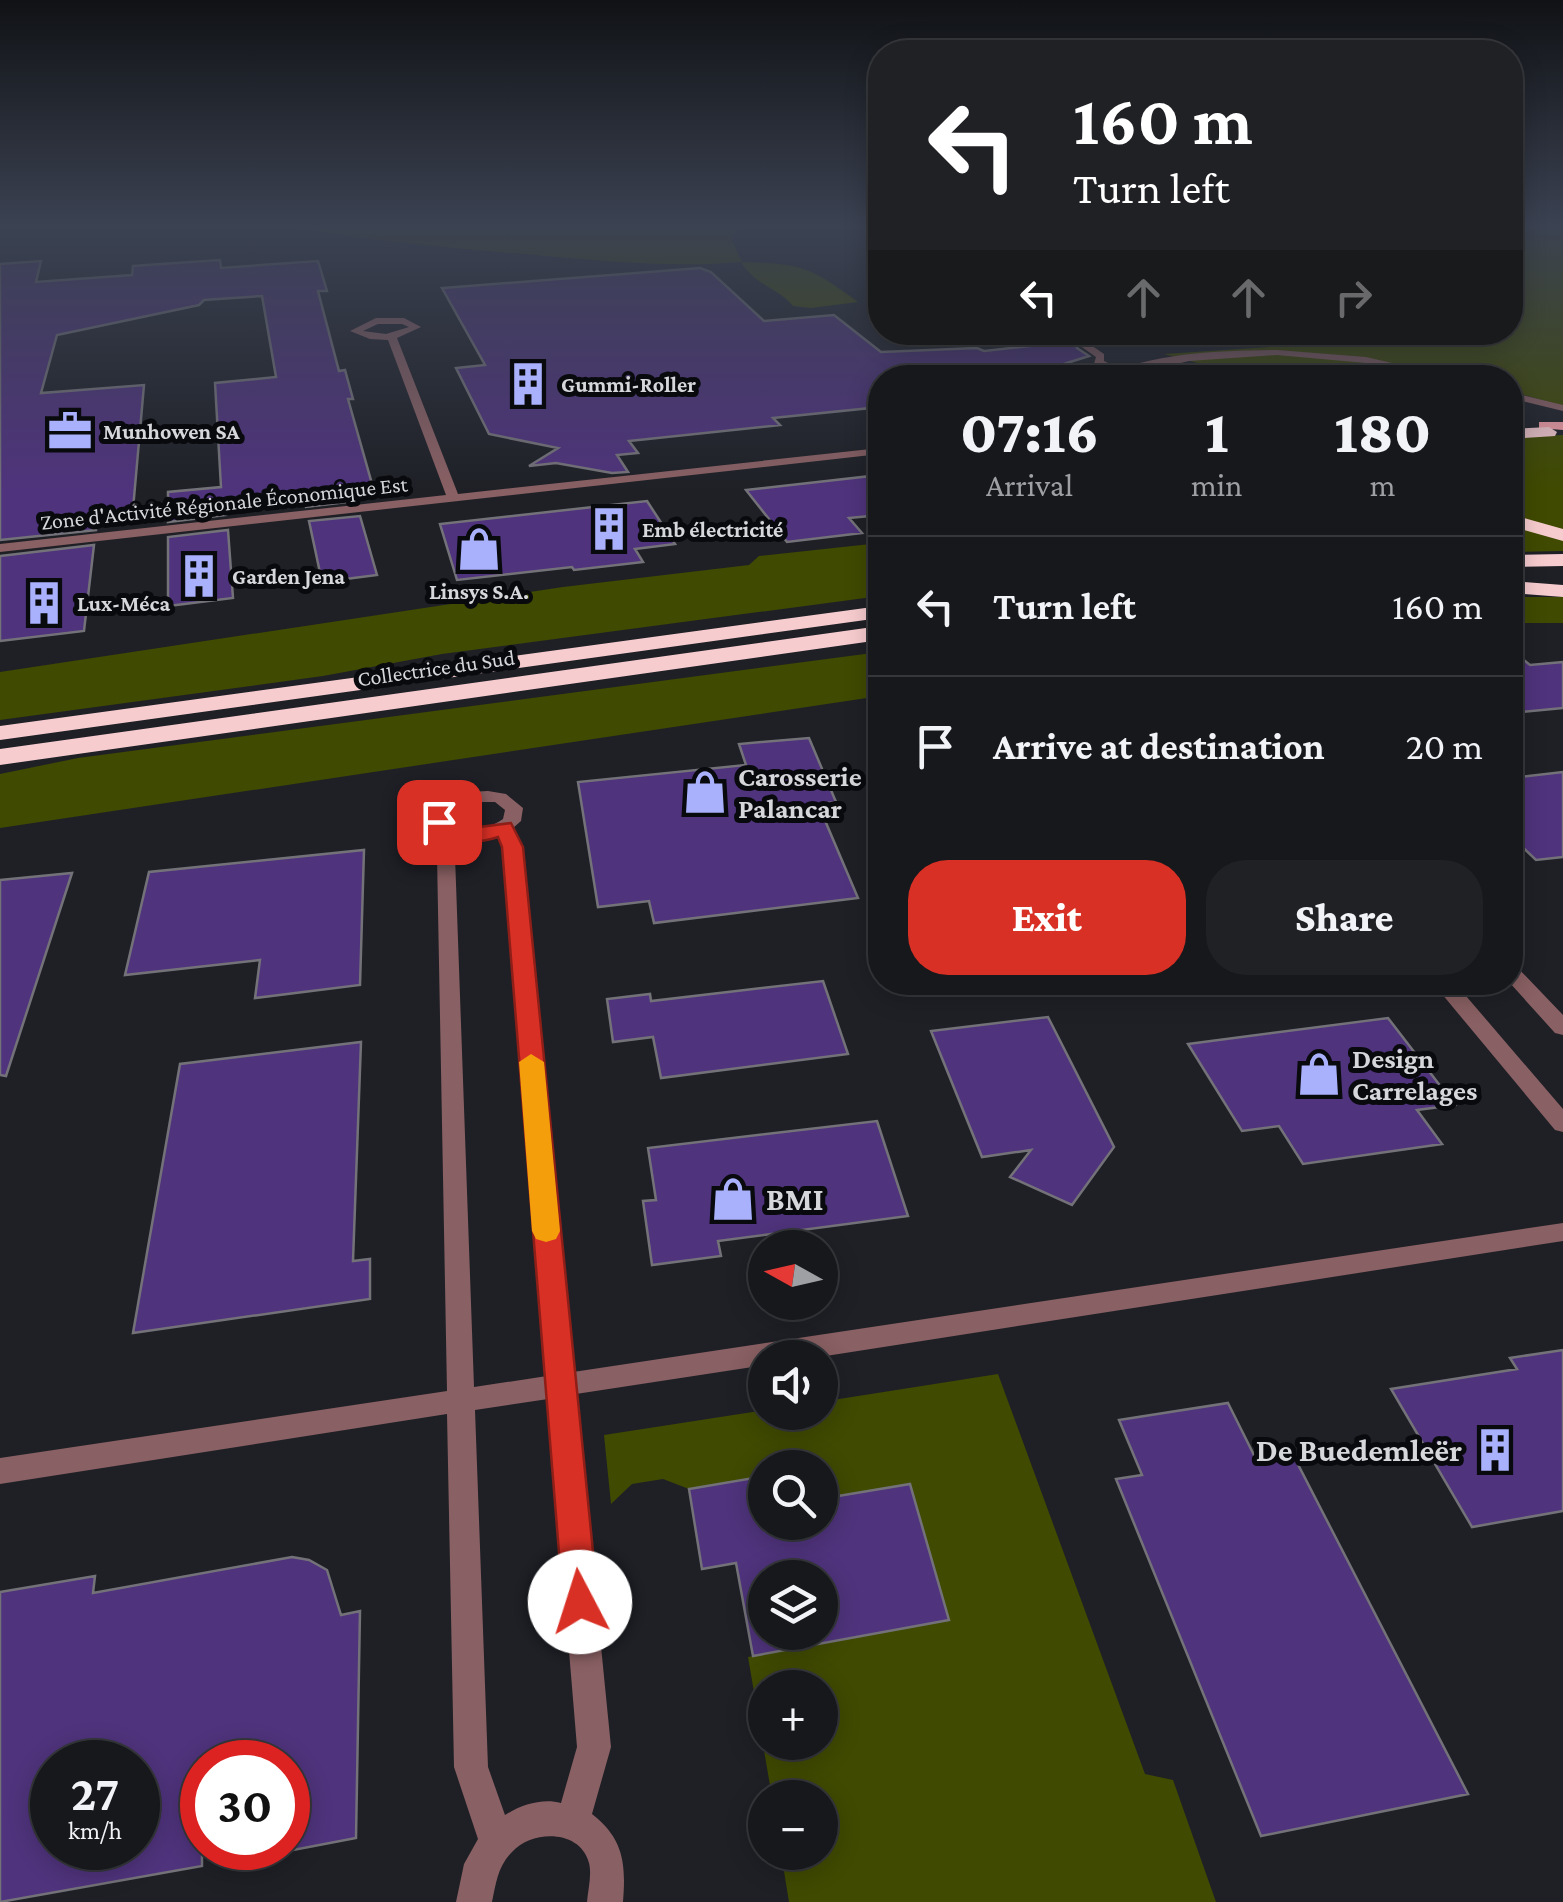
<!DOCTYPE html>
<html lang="en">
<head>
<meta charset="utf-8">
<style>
	:root { --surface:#16181c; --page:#1f2125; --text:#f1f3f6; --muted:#9ea0a3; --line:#35373b; --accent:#d93025 }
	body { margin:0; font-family:"Crimson Pro",serif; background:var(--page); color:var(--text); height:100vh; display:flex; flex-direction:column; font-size:38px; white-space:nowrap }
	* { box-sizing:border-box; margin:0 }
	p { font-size:32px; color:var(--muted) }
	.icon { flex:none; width:55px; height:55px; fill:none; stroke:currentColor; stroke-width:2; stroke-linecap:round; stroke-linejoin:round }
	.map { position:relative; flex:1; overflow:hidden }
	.sheet { position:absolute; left:868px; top:365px; width:655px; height:630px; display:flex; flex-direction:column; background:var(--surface); border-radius:40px; box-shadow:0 5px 25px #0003,0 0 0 2px var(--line) }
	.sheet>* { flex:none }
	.guide { position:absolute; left:868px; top:40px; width:655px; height:305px; border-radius:40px; box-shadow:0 5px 25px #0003,0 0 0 2px var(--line); background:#202124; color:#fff; overflow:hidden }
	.needle { width:65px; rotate:278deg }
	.tools { position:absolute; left:748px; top:1230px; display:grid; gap:20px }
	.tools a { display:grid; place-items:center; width:90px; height:90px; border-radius:50%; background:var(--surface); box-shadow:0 5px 25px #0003,0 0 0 2px var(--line); font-size:50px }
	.speed { position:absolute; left:30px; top:1740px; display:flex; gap:20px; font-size:50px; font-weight:700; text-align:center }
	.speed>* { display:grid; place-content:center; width:130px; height:130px; border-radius:50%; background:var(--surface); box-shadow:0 5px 25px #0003,0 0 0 2px var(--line); line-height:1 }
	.speed small { font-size:25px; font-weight:400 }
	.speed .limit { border:15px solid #d22; background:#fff; color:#111 }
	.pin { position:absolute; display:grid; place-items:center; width:85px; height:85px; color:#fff; margin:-42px; border-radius:20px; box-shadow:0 5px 15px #0006 }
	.me { position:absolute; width:110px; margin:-55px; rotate:355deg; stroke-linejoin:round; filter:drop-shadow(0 0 8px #0008) }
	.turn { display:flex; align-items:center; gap:35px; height:210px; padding:0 40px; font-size:45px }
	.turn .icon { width:130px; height:130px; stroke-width:2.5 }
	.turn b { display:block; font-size:70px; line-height:85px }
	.lanes { display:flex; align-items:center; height:95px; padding:0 40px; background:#0003; justify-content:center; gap:50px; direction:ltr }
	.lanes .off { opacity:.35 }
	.eta { display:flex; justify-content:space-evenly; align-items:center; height:170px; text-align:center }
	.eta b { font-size:60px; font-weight:800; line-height:70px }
	.primary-button { display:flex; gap:20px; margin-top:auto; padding:20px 40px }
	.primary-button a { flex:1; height:115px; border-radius:40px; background:var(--accent); color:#fff; font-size:40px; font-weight:800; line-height:115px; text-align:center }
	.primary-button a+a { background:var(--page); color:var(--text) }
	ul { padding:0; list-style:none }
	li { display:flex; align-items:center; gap:30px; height:140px; padding:0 40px; border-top:2px solid var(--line) }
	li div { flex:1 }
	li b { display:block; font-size:38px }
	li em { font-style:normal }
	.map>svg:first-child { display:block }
	.green { fill:#404a00; fill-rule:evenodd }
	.building { fill:#4f337c; stroke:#747279; stroke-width:2.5; fill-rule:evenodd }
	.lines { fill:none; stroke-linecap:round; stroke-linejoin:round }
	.service { fill:#896063; fill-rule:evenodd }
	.minor { fill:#896063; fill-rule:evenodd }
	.primary { fill:#f49fa6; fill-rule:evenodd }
	.motorway { fill:#f7cccf; fill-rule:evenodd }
	.route { fill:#d93025; stroke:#8d1f18; stroke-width:2.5 }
	.slow { fill:#f59e0b }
	.labels { text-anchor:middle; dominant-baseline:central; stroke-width:10; stroke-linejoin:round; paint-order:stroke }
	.far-poi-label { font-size:22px; font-weight:bold; fill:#d6d7db; stroke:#090a0d; text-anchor:start }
	.far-street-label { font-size:22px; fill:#d6d7db; stroke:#090a0d }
	.poi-label { font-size:28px; font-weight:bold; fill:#d6d7db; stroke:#090a0d; text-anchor:start }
	.near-poi-label { font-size:32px; font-weight:bold; fill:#d6d7db; stroke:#090a0d; text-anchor:start }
</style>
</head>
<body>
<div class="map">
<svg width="1563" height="1902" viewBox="0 0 1563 1902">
	<rect width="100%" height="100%" fill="#1e2026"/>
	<!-- green -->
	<path class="green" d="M277,224h481l-20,3 -7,11 11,24c62,2 66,4 116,40l-47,6 -18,-2c-16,-19 -36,-19 -52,-44 -68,6 -137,-1 -206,-7 -87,-7 -173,-15 -258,-31z
		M1510,224h53v182l-53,-15v-13l-261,-1 -85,-23 106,-7 -10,-13 19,-1 231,-1z
		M1563,435v97l-53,-16v-79z
		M1510,524l53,15v12l-53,1z
		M880,543v53l-438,58 -119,22 -323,44v-48l563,-85 186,-22 10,-9z
		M1510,597h53v26h-53z
		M880,652v44l-880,132v-54l78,-16z
		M998,1374l147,400 28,6 43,122h-427l-8,-49 39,-1v-54l-48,-1 -24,-140 201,-38 -39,-135 -90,15v-31h-55v8l-76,13 -26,-10 -31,5 -21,20 -7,-69 161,-25 55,2v-10zM765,1688h55v54h-55z"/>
	<!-- building -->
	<path class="building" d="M220,260l1,8 97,-7 9,30h-9l21,80 6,-1 8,29h-5l24,85 -21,2 5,15 -50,6 -4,-16 -77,8 1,16 -58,7v-30l53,-5 -6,-104 61,-6 -14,-81 -58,4 -5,5 -142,30 -16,58 103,-8 -11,124 -35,3 -2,18 -96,10v-276l41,-3 -5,21 96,-7 1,-9z
		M700,268l11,4 53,49 70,-6 47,37 96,-4 7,3 91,-10 2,7 12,8 -57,18 7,4h-159v29l-107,11 7,7 -151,16 9,12 -21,2 11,17 -16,1 -56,-10 -27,3 29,-18 -69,-14 -33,-66 29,-3 -43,-77z
		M880,475v40l-31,3 13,15 -75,9 -41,-52z
		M647,501l28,43 -40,5 8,13 -69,8 -2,-3 -115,13 -17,-56z
		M360,516l17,59 -55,7 -13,-61z
		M228,530l5,68 -65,8v-69z
		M94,545l-10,86 -84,10v-85z
		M1510,649l20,16 33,-3v46l-53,5z
		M809,738l27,64 -18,2 40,94 -204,25 -5,-22 -51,6 -20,-125 168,-17 -7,-21z
		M1563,772v85l-27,3 -26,-25v-57z
		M364,850l-4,135 -105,13 5,-38 -135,15 24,-103z
		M72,873l-66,203 -6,-1v-195z
		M823,981l25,73 -187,24 -8,-41 -40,5 -6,-43 43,-5 1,7z
		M1048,1017l66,130 -42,58 -62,-28 21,-27 -49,7 -51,-126z
		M1388,1018l67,87 -38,5 25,34 -139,20 -24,-38 -37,5 -54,-87z
		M361,1042l-8,219 17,-2v40l-237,34 47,-269z
		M877,1121l31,95 -190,25 3,15 -69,9 -9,-64 13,-1 -8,-52z
		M1563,1350v161l-91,16 -81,-138 126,-20 -7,-11z
		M1228,1403l26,52 36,-6 178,345 -207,42 -145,-357 26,-4 -23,-55z
		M765,1476v46h55v-23l90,-15 39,136 -196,36 -17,-93 -34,6 -13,-80zM765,1578h55v54h-55z
		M292,1557l17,3 18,10 14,45 19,-4 -4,227 -68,13v-89h-86v104l-202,36v-310l95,-16 -2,17zM52,1762h86v86h-86z"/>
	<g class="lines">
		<!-- service -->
		<path class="service" d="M1079,341h6l19,13v7l23,11 -5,3 -28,-11 2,-7 -17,-12z"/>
		<!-- minor -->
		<path class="minor" d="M376,318h28l17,9 -24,11 61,156 422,-46v6l-880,98v-8l446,-49 -58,-155 -18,-1 -20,-8zM378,324h24l7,3 -23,7 -23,-3z
			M1277,350l89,7 90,21h-19l-71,-15 -89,-8 -88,6 -72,17h-18c53,-26 121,-27 178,-28z
			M1510,392l53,13v6l-53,-13z
			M488,791l18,3 17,14 -2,13 -8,7 8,19 52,525 990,-149v18l-750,117h-48v7l-189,29 35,353 -19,67c32,25 34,50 31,88h-36c1,-12 5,-27 2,-39 -9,-34 -57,-33 -77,-11 -14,14 -16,31 -20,50h-36l8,-38 14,-25 -24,-72 -7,-353 -447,70v-26l447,-67 -10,-535 6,-22 -13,-12c9,-27 33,-30 58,-31zM472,802h23l10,8 -2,9c-18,12 -36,17 -55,2l9,-14zM498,836l5,11 44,529 -73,11 -19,-531 4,-16 15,2zM548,1399l29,348 -16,56c-19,-5 -40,2 -56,12l-17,-48 -13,-357z
			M1510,965l7,2 46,48v20l-8,-2 -46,-51z
			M1432,982h22l109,127v23l-8,-2z"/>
		<!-- primary -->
		<path class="primary" d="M1539,422h24v8l-24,-2z"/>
		<!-- motorway -->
		<path class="motorway" d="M1549,427l8,5 -2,4 -45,3v-10z
			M1510,514l53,15v12l-53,-15z
			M1563,554v12l-53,1v-12z
			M1510,581l53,4v12l-53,-4z
			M880,606v12l-880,122v-14z
			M880,626v14l-880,125v-16z"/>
	</g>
	<!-- sky -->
	<linearGradient id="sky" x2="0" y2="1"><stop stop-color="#101215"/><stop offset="0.46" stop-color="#3b4252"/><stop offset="1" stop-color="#3b4252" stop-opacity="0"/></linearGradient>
	<rect width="1563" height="491" fill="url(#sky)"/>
	<!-- route -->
	<path class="route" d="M439,816l25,13 47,-6 12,24 75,755 -5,12 -13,5 -12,-5 -5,-12 -61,-755 -4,-10c-24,8 -54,7 -69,-15z"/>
	<!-- slow -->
	<path class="slow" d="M531,1054l13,8 16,169 -4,8 -10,3 -10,-3 -4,-8 -13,-169z"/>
	<!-- icons -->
	<defs>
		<g id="building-bare" transform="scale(3.45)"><path d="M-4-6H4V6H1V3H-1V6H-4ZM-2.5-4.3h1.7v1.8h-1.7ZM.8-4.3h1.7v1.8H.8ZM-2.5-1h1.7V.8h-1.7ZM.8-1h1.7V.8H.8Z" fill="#a9b0fc" stroke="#090a0d" stroke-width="2.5" paint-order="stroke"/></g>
		<g id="office-bare" transform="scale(3.45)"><path d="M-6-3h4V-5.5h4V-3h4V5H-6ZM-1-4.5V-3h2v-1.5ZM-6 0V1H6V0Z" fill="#a9b0fc" stroke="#090a0d" stroke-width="2.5" paint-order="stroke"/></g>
		<g id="shop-bare" transform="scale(3.45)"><path d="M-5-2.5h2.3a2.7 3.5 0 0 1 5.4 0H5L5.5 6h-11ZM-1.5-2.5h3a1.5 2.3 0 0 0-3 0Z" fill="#a9b0fc" stroke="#090a0d" stroke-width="2.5" paint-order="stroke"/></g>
	</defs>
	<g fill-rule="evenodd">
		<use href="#building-bare" x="528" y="384"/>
		<use href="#office-bare" x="70" y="431"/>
		<use href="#building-bare" x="609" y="529"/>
		<use href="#shop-bare" x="479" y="549"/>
		<use href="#building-bare" x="199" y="576"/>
		<use href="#building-bare" x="44" y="603"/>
		<use href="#shop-bare" x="705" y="792"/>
		<use href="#shop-bare" x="1319" y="1074"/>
		<use href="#shop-bare" x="733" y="1199"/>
		<use href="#building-bare" x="1495" y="1450"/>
	</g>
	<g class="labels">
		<!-- far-poi labels -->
		<g class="far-poi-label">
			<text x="561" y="384">Gummi-Roller</text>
			<text x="103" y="431">Munhowen SA</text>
			<text x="642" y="529">Emb électricité</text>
			<text x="232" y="576">Garden Jena</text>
			<text x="479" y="591" text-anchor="middle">Linsys S.A.</text>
			<text x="77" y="603">Lux-Méca</text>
		</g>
		<!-- far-street labels -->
		<g class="far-street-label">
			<text transform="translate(224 503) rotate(-6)">Zone d'Activité Régionale Économique Est</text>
			<text transform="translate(436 668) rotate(-8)">Collectrice du Sud</text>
		</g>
		<!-- poi labels -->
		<g class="poi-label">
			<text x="738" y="776">Carosserie<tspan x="738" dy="32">Palancar</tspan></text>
			<text x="1352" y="1058">Design<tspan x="1352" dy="32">Carrelages</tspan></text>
		</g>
		<!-- near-poi labels -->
		<g class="near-poi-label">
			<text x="766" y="1199">BMI</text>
			<text x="1462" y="1450" text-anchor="end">De Buedemleër</text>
		</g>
	</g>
</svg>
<div class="tools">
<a><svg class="needle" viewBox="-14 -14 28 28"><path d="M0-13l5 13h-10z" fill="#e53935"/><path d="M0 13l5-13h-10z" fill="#9ea0a3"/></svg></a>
<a><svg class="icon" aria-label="sound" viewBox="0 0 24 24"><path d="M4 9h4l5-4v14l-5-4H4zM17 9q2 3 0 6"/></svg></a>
<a><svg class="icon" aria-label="search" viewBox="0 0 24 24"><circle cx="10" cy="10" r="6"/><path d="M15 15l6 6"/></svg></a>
<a><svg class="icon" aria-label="layers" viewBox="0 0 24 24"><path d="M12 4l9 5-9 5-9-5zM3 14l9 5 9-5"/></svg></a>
<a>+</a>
<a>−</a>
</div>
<div class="speed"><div>27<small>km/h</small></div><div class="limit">30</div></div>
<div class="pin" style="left:439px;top:822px;background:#d93025"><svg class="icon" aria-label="arrive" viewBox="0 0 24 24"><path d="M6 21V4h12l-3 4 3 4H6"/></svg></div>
<svg class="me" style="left:580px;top:1602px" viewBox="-20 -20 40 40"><circle r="19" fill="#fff"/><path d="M0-13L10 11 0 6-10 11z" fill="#d93025"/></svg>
<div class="guide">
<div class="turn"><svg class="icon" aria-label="left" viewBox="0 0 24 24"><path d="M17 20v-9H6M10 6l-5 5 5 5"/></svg><div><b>160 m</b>Turn left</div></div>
<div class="lanes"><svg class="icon" aria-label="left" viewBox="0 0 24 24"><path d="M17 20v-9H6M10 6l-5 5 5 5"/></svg><svg class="icon off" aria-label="ahead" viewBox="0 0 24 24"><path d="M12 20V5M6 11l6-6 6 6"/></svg><svg class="icon off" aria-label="ahead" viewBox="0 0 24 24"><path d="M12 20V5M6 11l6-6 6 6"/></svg><svg class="icon off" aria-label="right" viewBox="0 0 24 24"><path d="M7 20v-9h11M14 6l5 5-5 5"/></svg></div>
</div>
<section class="sheet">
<div class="eta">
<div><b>07:16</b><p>Arrival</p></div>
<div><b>1</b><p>min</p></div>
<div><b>180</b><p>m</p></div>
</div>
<ul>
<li><svg class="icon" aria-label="left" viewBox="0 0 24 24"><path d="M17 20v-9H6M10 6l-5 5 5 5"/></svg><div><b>Turn left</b></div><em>160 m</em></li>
<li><svg class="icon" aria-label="arrive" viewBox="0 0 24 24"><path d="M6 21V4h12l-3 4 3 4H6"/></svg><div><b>Arrive at destination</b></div><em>20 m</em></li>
</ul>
<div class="primary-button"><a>Exit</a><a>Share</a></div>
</section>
</div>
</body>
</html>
